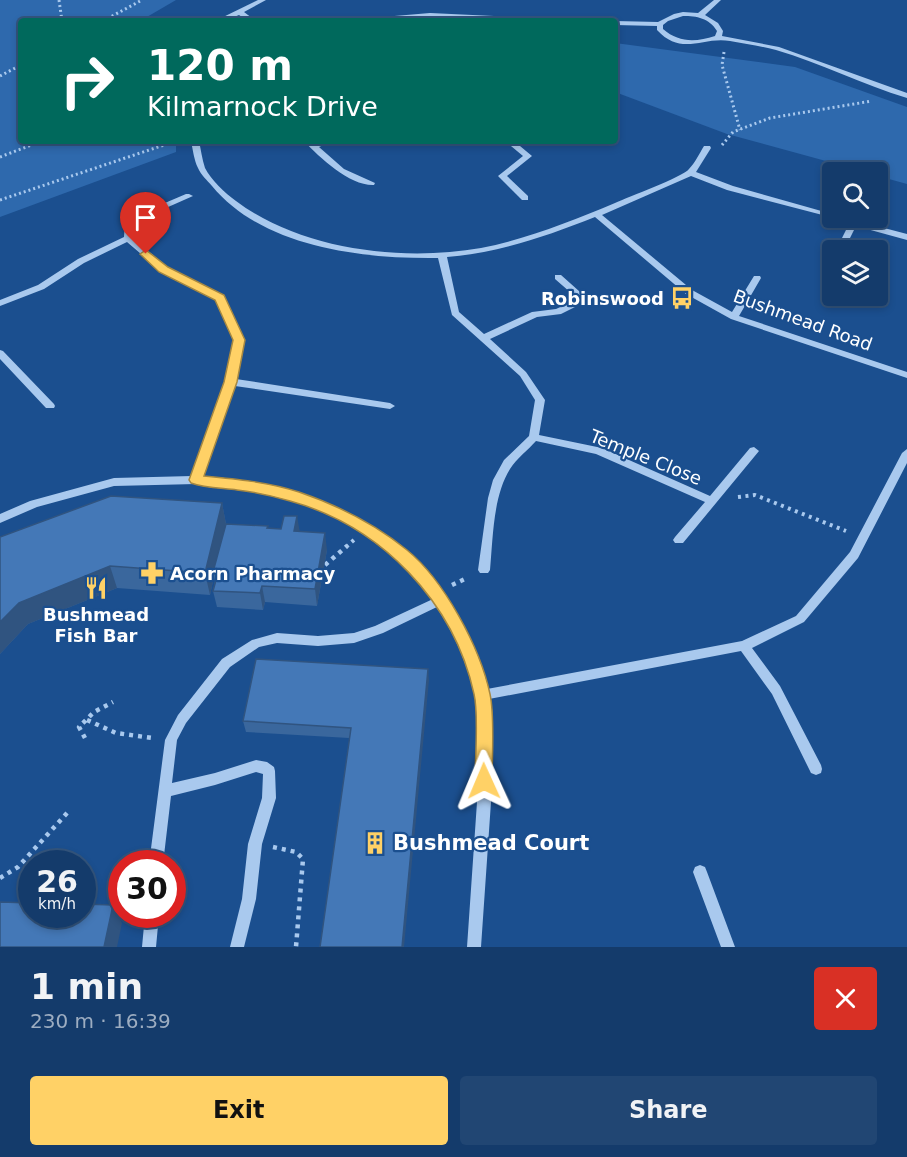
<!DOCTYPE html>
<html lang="en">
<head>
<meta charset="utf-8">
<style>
	:root { --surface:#143b6b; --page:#214673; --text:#f1f3f6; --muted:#9dadc1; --line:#33557e; --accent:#ffd166 }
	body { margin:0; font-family:"DejaVu Sans",sans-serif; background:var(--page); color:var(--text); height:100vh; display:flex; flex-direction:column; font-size:22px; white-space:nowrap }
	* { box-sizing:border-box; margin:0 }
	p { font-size:20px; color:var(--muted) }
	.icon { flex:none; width:33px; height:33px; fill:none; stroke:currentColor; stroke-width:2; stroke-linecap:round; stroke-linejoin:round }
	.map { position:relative; height:947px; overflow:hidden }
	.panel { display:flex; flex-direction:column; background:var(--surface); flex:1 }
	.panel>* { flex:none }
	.hud { position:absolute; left:18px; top:18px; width:600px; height:126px; border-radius:6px; box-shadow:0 3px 9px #0003,0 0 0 2px var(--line); background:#00695c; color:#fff; overflow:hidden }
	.controls { position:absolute; left:822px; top:162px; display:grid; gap:12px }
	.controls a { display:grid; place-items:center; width:66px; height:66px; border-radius:6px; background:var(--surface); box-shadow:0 3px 9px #0003,0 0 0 2px var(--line); font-size:30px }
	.speed { position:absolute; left:18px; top:850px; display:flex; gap:12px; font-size:30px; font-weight:700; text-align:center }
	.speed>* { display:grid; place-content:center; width:78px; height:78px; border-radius:50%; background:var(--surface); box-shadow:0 3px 9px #0003,0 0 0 2px var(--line); line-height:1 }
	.speed small { font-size:15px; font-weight:400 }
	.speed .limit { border:9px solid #d22; background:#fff; color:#111 }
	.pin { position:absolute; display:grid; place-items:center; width:51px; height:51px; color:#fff; margin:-62px -26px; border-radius:50% 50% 50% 0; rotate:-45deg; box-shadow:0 0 6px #0007 }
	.pin .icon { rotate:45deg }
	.me { position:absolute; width:66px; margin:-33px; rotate:359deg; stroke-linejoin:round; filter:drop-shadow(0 0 4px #0008) }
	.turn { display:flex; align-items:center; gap:21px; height:126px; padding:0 30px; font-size:27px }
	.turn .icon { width:78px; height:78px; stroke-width:2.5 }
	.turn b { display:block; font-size:42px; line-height:51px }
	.round { display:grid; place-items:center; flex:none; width:63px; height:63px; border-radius:6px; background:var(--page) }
	.head { display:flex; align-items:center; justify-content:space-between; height:102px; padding:0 30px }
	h1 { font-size:36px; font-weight:800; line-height:45px }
	.button { display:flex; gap:12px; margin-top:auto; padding:12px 30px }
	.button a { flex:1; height:69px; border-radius:6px; background:var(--accent); color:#111; font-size:24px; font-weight:800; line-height:69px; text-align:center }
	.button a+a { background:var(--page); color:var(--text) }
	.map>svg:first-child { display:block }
	.green { fill:#2e69ad }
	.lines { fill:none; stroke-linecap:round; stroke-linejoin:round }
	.path-far2 { stroke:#a9c9ee; stroke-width:3; stroke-dasharray:2 3; stroke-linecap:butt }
	.path-far1 { stroke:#a9c9ee; stroke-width:4; stroke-dasharray:3 4.5; stroke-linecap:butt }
	.path { stroke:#a9c9ee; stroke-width:4.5; stroke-dasharray:4 5; stroke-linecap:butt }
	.minor { fill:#a9c9ee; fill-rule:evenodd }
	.wall { fill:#3a679d }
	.shaded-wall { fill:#305480 }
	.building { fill:#4478b7; stroke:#305480; stroke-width:1.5 }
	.route { fill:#ffd166; stroke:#a68842; stroke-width:1.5 }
	.labels { text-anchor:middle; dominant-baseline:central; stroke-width:4.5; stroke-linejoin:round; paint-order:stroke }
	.poi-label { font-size:18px; font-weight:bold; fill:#fff; stroke:#1b4f8f; text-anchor:end }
	.street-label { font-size:18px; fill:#fff; stroke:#1b4f8f }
	.near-poi-label { font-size:21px; font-weight:bold; fill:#fff; stroke:#1b4f8f; text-anchor:start }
</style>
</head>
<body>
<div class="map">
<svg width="907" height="947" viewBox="0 0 907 947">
	<rect width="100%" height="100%" fill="#1b4f8f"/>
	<!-- green -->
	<path class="green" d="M0,0h176l-36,21h-119v120h155v11l-176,65z
		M615,43l180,24 112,40v77l-29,-8v-4h-12l-139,-38 -112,-42z"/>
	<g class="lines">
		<!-- path-far2 -->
		<path class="path-far2" d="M59,0l3,21
			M103,21l39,-21
			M724,52l-2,13 18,65
			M0,76l21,-11
			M722,145l11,-13 37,-14 102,-17
			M0,157l42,-16
			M0,200l176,-59"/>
		<!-- path-far1 -->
		<path class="path-far1" d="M738,497l17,-2 91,36
			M346,547l8,-7"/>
		<!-- path -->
		<path class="path" d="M325,565l22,-19
			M452,585l15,-7
			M87,720l29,13 36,5
			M85,738l-6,-11 15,-15 19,-10
			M273,847l23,5 7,7 -7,88
			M0,878l18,-11 50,-55"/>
		<!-- minor -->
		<path class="minor" d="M258,0h8l-22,12 12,9h-8l-9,-6 -15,6h-9z
			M714,0h7l-16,15 13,8 5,8 -1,5 57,11 128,46v5c-44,-13 -86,-35 -131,-48 -15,-4 -31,-6 -46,-9 -27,-5 -48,16 -73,-11v-4l-42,-1v-4l43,1 16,-8 9,-2 15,1zM683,16c14,0 26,2 34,15l-2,5c-19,6 -36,7 -52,-7v-4l5,-4z
			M430,13l128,6 3,2c-43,0 -88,-5 -131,-4 -25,0 -49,4 -74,4l3,-2z
			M191,141h8c2,9 3,18 6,27 6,12 20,25 31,33 65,49 166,61 245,47 46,-9 91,-27 134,-45 13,-6 68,-26 74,-34 6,-6 10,-15 15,-23h6l1,2 -15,24 37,14 99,28v4h14l61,16v6l-51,-14 -12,24h-8l13,-26 -15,-6 -107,-28 -36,-14 -89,39 90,75 40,22 22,-36h6l1,2 -22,38 168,56v6l-176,-59 -45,-25 -91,-77c-48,19 -97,36 -148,40l12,55 25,22 48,-22 24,-3 22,-10 -23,-20v-4h6l28,25 -28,14 -24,3 -47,22 36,33 19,28 -6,35 63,13 108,48 40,-48 4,-1 5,4 -76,92h-8l-2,-3 2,-3 30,-35 -109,-48 -60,-13c-8,9 -19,17 -26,28 -17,27 -17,69 -20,101l-2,3h-8l-2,-3 10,-72 5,-18 11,-20 25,-24 6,-36 -15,-24 -68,-61 -14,-57c-75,1 -175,-10 -226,-72 -5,-6 -11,-11 -14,-18 -4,-8 -5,-18 -7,-27z
			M304,141h9l2,2 6,-2h12l-14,6 25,22 31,14 -1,2c-24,1 -54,-27 -70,-44z
			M505,141h9l18,15 -25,20 21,20v4h-6l-24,-24 25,-20z
			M186,194h3l4,2 -61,27v14l35,30 56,29 21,44 -8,39 154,24 5,3 -5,3 -155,-23 -33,91 47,5 50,11 56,23 52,35 38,46 28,49 14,43 255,-48 54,-25 54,-64 52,-99 5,-4v14l-49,95 -54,64 -52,26 28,38 41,79 1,4 -1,4 -5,2 -5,-2 -39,-79 -31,-43 -252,48 2,103 -10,145h-14l10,-145v-107l-16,-48 -22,-41 -56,27 -29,10 -36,3 -41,-3 -18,4 -29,20 -44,56 -9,17 -5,43 43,-10 41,-13 11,2 7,5 1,4 1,27 -14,46 -6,55 -12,48h-14l12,-48 6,-55 14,-46 1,-24 -7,-2 -41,13 -44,11 -8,68h-14l16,-124 13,-25 44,-56 30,-19 25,-7 41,3 36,-3 21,-7 58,-27 -34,-42 -52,-35 -54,-22 -44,-10 -53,-6 -82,2 -77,21 -37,16v-9l30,-13 84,-23 78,-2 34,-94 8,-42 -18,-40 -55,-29 -34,-29 -43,21 -40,26 -44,17v-6l38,-15 40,-26 46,-22 1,-17z
			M0,350l3,1 51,53 1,2 -1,2h-8l-46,-49z
			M700,865l5,2 2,5 28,75h-14l-28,-75 2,-5z
			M145,915h14l-3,32h-14z"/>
	</g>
	<!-- wall -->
	<path class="wall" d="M222,503l4,21 42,2v2l32,3 27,19 -10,56 -52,-4 -2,8 -46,-3 -4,-16 2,-10 -1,-5 -4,19 -93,-7 -89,36 -28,30v-117z
		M429,680l-80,58 -103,-6 -3,-11z"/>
	<!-- shaded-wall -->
	<path class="shaded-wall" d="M222,503l4,21 -13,48 1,5 -4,18 -5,-22z
		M297,516l3,17 -6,-2z
		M325,533l2,17 -10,56 -2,-17z
		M110,566l7,22 -89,36 -28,30v-32l19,-19z
		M262,586l3,16 -2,8 -3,-17z
		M428,669l1,11 -25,267h-2z
		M113,905l9,18 -5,24h-13z"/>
	<!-- building -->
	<path class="building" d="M111,496l111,7 -17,70 -95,-7 -91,37 -19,19v-85z
		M284,516h13l-3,15 31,2 -10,56 -53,-3 -2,7 -47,-2 5,-18 -5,-1 13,-48 42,2 -1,2 14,1z
		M256,659l172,10 -26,278h-82l31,-219 -108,-7z
		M0,902l32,1v12h50v-11l31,1 -9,42h-104z"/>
	<!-- route -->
	<path class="route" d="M146,250l22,17 56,28 21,45 -8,42 -33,94c32,3 64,6 95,16 38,13 76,32 108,58 37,30 73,97 83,144 5,23 2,62 2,87l-2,5 -6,2 -6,-2 -3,-5c0,-24 4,-66 -1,-87 -20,-92 -93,-168 -184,-193 -17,-5 -35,-9 -53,-11 -15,-2 -32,-2 -46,-7l-2,-3 35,-98 9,-42 -18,-40 -56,-28 -19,-18z"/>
	<!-- icons -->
	<defs>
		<g id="bus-bare" transform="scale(1.8)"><path d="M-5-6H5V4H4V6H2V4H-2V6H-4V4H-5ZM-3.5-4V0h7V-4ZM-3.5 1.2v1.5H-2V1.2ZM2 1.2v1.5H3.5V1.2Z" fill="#ffd166" stroke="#1b4f8f" stroke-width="2.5" paint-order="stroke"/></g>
		<g id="pharmacy-bare" transform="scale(1.8)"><path d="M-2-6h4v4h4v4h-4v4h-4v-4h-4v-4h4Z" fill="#ffd166" stroke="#1b4f8f" stroke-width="2.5" paint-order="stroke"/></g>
		<g id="restaurant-bare" transform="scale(1.8)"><path d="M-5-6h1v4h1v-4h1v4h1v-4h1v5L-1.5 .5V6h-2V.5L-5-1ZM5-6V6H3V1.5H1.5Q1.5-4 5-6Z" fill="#ffd166" stroke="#1b4f8f" stroke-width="2.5" paint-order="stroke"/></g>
		<g id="building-bare" transform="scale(1.8)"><path d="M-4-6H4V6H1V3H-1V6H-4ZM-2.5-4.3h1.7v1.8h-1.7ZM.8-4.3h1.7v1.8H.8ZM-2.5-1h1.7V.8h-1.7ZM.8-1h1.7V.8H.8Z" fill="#ffd166" stroke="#1b4f8f" stroke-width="2.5" paint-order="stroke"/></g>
	</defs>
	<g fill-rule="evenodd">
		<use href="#bus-bare" x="682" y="298"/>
		<use href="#pharmacy-bare" x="152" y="573"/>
		<use href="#restaurant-bare" x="96" y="588"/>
		<use href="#building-bare" x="375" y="843"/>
	</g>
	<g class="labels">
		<!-- poi labels -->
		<g class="poi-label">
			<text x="664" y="298">Robinswood</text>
			<text x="170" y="573" text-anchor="start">Acorn Pharmacy</text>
			<text x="96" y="614" text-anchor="middle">Bushmead<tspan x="96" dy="21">Fish Bar</tspan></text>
		</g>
		<!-- street labels -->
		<g class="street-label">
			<text transform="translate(803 320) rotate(20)">Bushmead Road</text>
			<text transform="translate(646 457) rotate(22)">Temple Close</text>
		</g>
		<!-- near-poi labels -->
		<g class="near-poi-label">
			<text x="393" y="843">Bushmead Court</text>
		</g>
	</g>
</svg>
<div class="controls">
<a><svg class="icon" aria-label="search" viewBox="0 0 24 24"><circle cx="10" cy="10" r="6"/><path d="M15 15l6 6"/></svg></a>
<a><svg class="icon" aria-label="layers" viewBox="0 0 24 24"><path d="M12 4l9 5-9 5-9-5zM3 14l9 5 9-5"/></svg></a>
</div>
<div class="speed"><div>26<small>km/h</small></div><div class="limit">30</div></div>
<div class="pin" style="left:146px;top:254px;background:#d93025"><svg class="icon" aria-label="arrive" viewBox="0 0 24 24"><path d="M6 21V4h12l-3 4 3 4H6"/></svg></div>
<svg class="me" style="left:484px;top:781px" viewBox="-20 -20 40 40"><path d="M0-17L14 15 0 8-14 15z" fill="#ffd166" stroke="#fff" stroke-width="4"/></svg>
<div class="hud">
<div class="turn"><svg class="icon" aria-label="right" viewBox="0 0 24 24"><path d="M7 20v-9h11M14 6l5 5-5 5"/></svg><div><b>120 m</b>Kilmarnock Drive</div></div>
</div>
</div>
<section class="panel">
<div class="head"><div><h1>1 min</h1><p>230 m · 16:39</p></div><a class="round" style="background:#d93025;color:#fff"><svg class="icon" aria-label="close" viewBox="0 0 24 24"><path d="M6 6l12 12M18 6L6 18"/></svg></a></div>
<div class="button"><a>Exit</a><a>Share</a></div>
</section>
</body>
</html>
